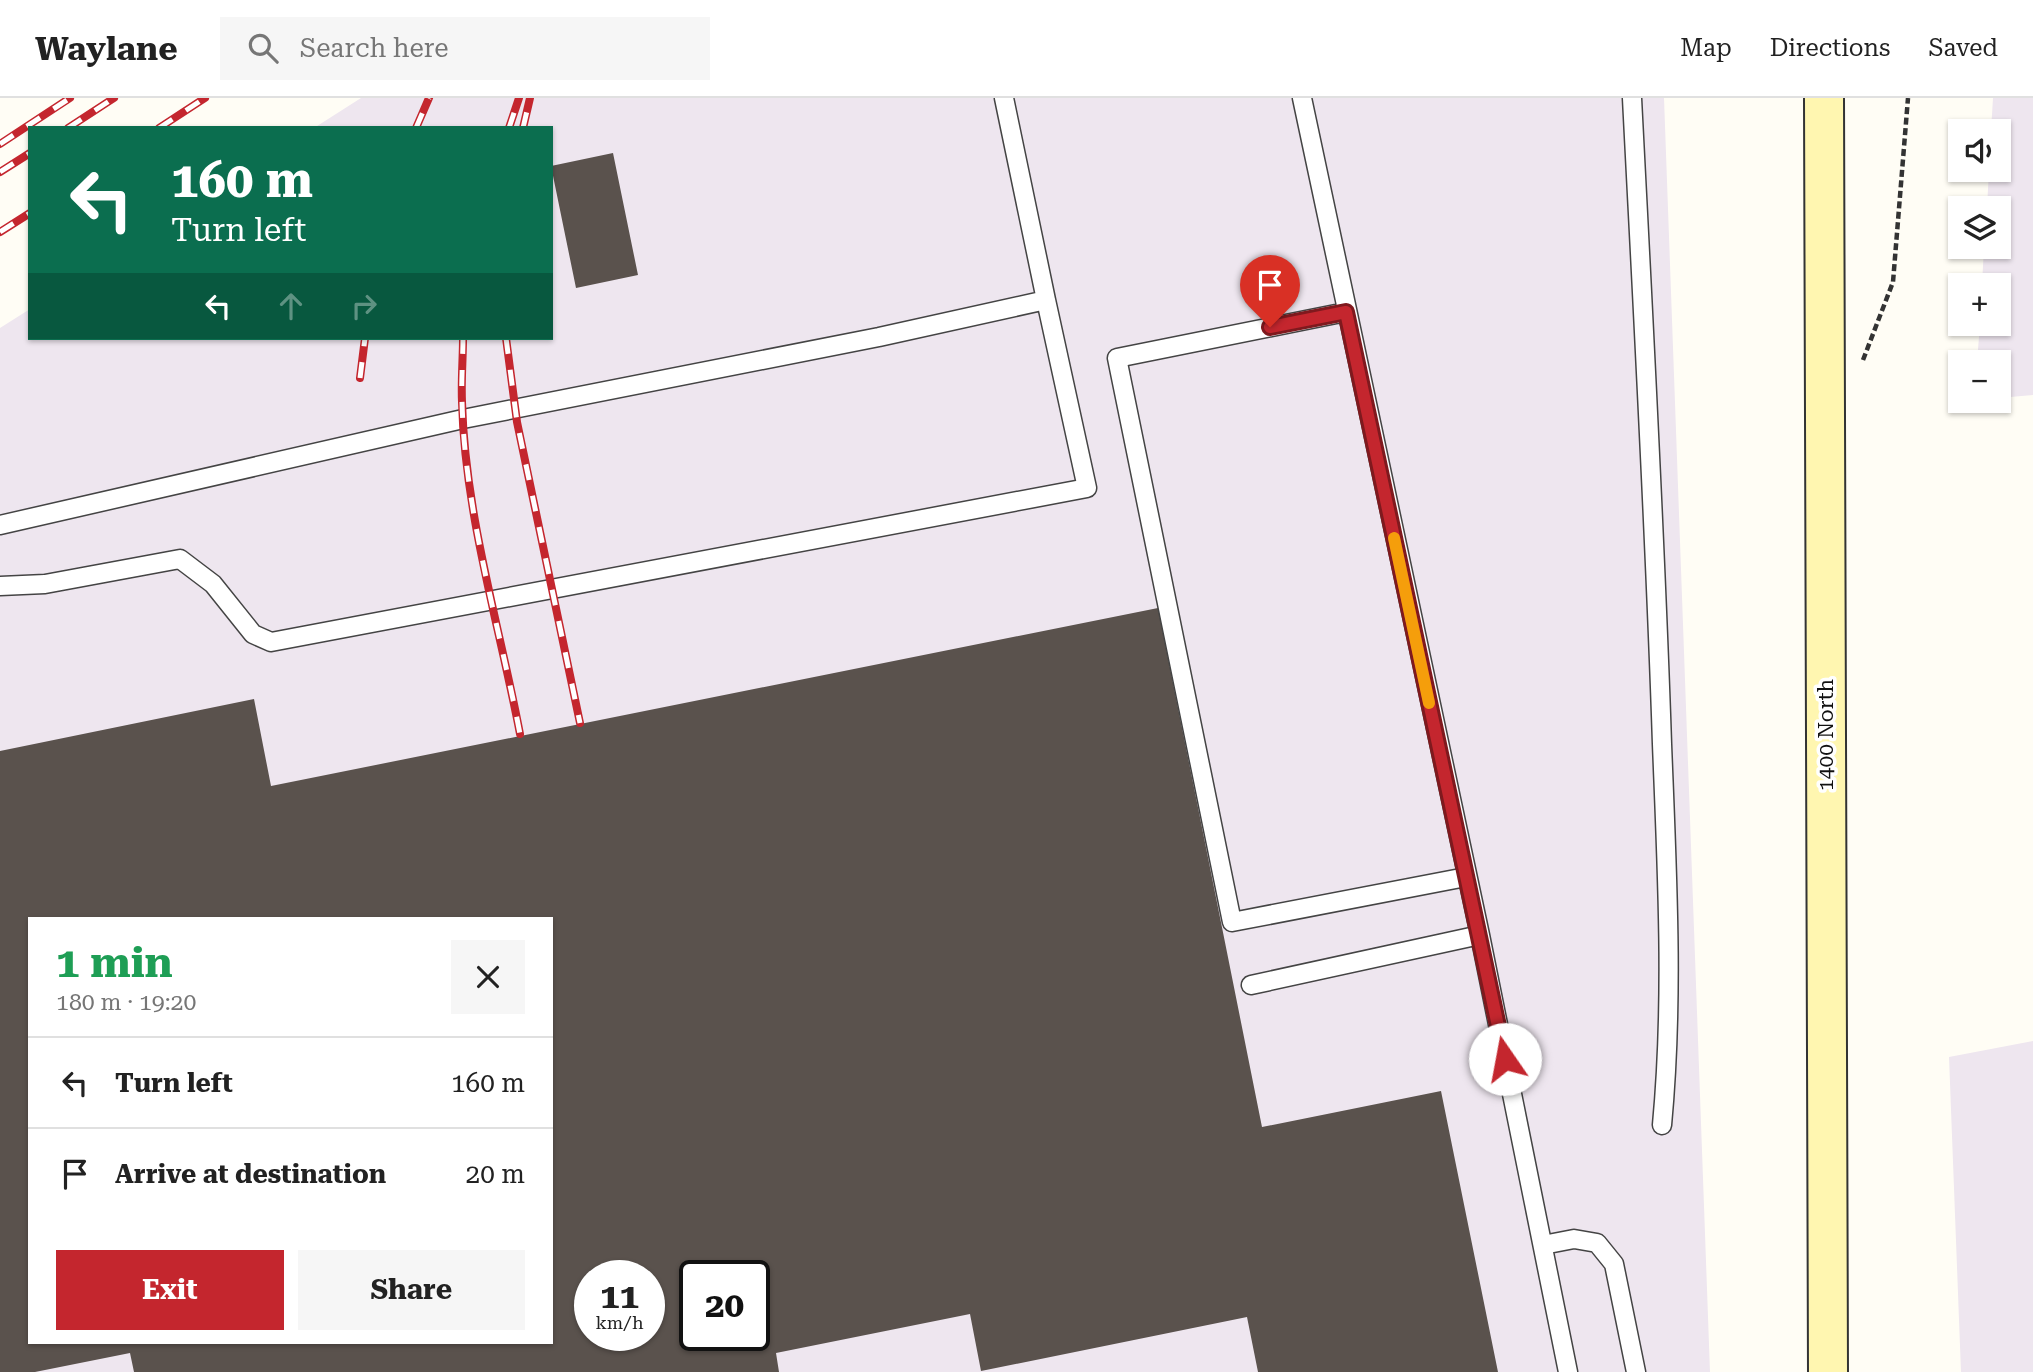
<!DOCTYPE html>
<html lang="en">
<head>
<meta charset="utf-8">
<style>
	:root { --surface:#fff; --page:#f6f6f6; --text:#222; --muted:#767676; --line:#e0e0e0; --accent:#c4262e }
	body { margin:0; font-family:"Roboto Serif",serif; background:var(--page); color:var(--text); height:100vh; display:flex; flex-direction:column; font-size:26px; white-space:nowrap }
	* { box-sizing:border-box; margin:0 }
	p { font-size:23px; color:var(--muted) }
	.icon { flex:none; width:38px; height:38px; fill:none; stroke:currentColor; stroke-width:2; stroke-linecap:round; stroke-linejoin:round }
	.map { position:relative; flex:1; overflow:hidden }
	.panel { position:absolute; left:28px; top:819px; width:525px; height:427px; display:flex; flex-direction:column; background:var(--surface); border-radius:0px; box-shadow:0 2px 5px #0004 }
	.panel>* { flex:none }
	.hud { position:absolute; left:28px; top:28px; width:525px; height:214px; border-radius:0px; box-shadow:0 2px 5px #0004; background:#0b6e4f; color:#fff; overflow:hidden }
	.fabs { position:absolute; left:1948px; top:21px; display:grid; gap:14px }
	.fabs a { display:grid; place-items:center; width:63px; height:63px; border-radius:0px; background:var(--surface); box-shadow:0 2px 5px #0004; font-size:35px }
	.speed { position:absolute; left:574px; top:1162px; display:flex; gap:14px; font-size:35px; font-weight:700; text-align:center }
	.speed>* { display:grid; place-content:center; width:91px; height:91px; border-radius:50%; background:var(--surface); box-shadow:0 2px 5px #0004; line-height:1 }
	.speed small { font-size:18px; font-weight:400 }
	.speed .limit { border:4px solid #111; border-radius:10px; background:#fff; color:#111 }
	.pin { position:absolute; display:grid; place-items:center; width:60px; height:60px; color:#fff; margin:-72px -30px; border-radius:50% 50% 50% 0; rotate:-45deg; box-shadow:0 0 7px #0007 }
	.pin .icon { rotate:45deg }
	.me { position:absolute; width:77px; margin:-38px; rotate:348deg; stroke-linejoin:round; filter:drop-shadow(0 0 5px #0008) }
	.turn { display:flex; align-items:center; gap:24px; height:147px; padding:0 28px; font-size:32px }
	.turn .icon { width:91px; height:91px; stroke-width:2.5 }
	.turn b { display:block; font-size:49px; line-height:60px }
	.lanes { display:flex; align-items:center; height:66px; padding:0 28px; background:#0003; justify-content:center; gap:35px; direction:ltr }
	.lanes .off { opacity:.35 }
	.round { display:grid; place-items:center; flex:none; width:74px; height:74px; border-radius:0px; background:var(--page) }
	.summary { display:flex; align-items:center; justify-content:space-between; height:119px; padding:0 28px }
	h1 { font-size:42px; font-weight:700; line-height:52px; color:#1e9e55 }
	.primary-button { display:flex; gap:14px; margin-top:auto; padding:14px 28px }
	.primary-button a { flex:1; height:80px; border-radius:0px; background:var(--accent); color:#fff; font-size:28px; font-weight:700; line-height:80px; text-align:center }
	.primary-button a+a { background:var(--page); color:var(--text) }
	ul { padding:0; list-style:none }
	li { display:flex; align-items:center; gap:21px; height:91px; padding:0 28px; border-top:2px solid var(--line) }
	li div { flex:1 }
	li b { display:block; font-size:26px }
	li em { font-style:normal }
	header { display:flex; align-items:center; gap:42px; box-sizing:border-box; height:98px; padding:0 35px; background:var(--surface); border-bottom:2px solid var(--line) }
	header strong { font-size:33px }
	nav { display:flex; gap:38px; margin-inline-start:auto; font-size:24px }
	.search { width:490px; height:63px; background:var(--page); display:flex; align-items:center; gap:18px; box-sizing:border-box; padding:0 24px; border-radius:0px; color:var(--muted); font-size:26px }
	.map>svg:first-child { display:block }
	.industrial { fill:#eee6ef; fill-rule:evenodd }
	.building { fill:#5a524d; fill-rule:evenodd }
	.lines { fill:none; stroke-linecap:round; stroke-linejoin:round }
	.service-casing { stroke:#444; stroke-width:21 }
	.secondary-casing { stroke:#333; stroke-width:42 }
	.path { stroke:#333; stroke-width:4.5; stroke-dasharray:7 3.5; stroke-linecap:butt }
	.service { stroke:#fff; stroke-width:18 }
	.secondary { stroke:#fff6b0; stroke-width:38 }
	.rail-casing { stroke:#c4262e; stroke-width:8 }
	.rail { stroke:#fff; stroke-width:5; stroke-dasharray:16; stroke-linecap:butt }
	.route-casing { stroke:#7f191e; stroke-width:18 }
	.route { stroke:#c4262e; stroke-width:12 }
	.slow { stroke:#f59e0b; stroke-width:12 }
	.labels { text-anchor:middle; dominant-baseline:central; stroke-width:7; stroke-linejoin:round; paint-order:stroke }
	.street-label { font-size:21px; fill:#111; stroke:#fff }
</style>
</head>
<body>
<header>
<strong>Waylane</strong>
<div class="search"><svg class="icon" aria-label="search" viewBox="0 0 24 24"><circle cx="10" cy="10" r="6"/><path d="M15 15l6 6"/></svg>Search here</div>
<nav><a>Map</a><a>Directions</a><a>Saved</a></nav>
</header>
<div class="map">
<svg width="2033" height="1274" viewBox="0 0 2033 1274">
	<rect width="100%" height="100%" fill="#fffdf5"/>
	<!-- industrial -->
	<path class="industrial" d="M361,0h1303l46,1274h-1710v-1044l30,-19v29h521v-210h-237zM30,821h521v423h-521zM590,1178h59v59h-59zM695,1178h59v59h-59z
		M1993,0h40v297l-34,3 -1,-36h-21l3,-38h18v-39h-16l2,-38h14v-39h-11l2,-38h9v-39h-7z
		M2033,943v331h-72l-12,-315z"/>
	<!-- building -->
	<path class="building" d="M613,55l25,122 -62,13 -25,-122z
		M1158,510l104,519 179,-36 57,281h-240l-11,-55 -266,54 -11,-57 -194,39 3,19h-645l-4,-19 -95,19h-35v-621l254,-52 17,87zM30,821h521v423h-521zM590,1178h59v59h-59zM695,1178h59v59h-59z"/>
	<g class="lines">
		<!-- service casing -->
		<g class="service-casing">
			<path id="service" d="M1302,0l178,837 88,437
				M1632,0c11,215 23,430 30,646 5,127 12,254 0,381
				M1346,214l-229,46 115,564 234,-45
				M0,427l463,-106 416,-82 167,-37 -42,-202
				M0,488l45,-2 135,-25 33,25 40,50 18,8 816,-154 -41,-188
				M1251,887l229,-50
				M1543,1147l31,-6 23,4 17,21 22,108"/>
		</g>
		<!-- secondary casing -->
		<g class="secondary-casing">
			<path id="secondary" d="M1824,0l4,1274"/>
		</g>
		<!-- path -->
		<path class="path" d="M1863,262l30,-78 15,-184"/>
		<!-- service -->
		<use href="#service" class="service"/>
		<!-- secondary -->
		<use href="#secondary" class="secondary"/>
		<!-- rail casing -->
		<g class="rail-casing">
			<path id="rail" d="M68,30l46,-30
				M159,30l46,-30
				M416,30l13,-30
				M509,30l10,-30
				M523,30l7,-30
				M0,46l70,-46
				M0,74l30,-19
				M0,134l30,-19
				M463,240c0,21 -2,43 -1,64 3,112 37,222 58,332
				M506,240l11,84 63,301
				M360,280l5,-40"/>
		</g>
		<!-- rail -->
		<use href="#rail" class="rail"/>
	</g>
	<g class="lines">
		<!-- route casing -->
		<g class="route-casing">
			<path id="route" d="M1270,229l76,-15 159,747"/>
		</g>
		<!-- route -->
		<use href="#route" class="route"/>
		<!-- slow -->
		<path class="slow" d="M1394,440l35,165"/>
	</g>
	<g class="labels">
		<!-- street labels -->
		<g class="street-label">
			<text transform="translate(1826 637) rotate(-90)">1400 North</text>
		</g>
	</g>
</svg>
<div class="fabs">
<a><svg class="icon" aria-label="sound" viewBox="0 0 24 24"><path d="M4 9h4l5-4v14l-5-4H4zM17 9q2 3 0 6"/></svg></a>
<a><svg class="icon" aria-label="layers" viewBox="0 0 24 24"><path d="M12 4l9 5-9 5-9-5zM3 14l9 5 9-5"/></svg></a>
<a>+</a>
<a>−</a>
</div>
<div class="speed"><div>11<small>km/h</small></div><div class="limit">20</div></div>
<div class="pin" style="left:1270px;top:229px;background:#d93025"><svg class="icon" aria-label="arrive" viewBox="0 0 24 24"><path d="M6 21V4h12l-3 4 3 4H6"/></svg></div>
<svg class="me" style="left:1505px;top:961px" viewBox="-20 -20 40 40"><circle r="19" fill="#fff"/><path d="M0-13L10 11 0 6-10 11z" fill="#c4262e"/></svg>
<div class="hud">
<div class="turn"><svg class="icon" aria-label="left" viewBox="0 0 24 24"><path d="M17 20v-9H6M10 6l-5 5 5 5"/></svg><div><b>160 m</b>Turn left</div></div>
<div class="lanes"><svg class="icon" aria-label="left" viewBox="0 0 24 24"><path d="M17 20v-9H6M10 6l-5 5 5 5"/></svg><svg class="icon off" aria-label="ahead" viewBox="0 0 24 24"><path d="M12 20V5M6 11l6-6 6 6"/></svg><svg class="icon off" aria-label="right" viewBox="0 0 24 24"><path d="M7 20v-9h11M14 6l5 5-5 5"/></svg></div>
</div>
<section class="panel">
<div class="summary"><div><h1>1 min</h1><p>180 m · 19:20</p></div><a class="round"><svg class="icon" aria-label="close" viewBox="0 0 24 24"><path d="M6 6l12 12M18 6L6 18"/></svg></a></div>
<ul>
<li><svg class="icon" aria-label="left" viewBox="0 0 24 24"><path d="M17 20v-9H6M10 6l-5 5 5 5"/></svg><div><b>Turn left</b></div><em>160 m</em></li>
<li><svg class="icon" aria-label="arrive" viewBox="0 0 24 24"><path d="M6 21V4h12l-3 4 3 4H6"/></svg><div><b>Arrive at destination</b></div><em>20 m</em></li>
</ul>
<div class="primary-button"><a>Exit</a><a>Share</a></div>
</section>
</div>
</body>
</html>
